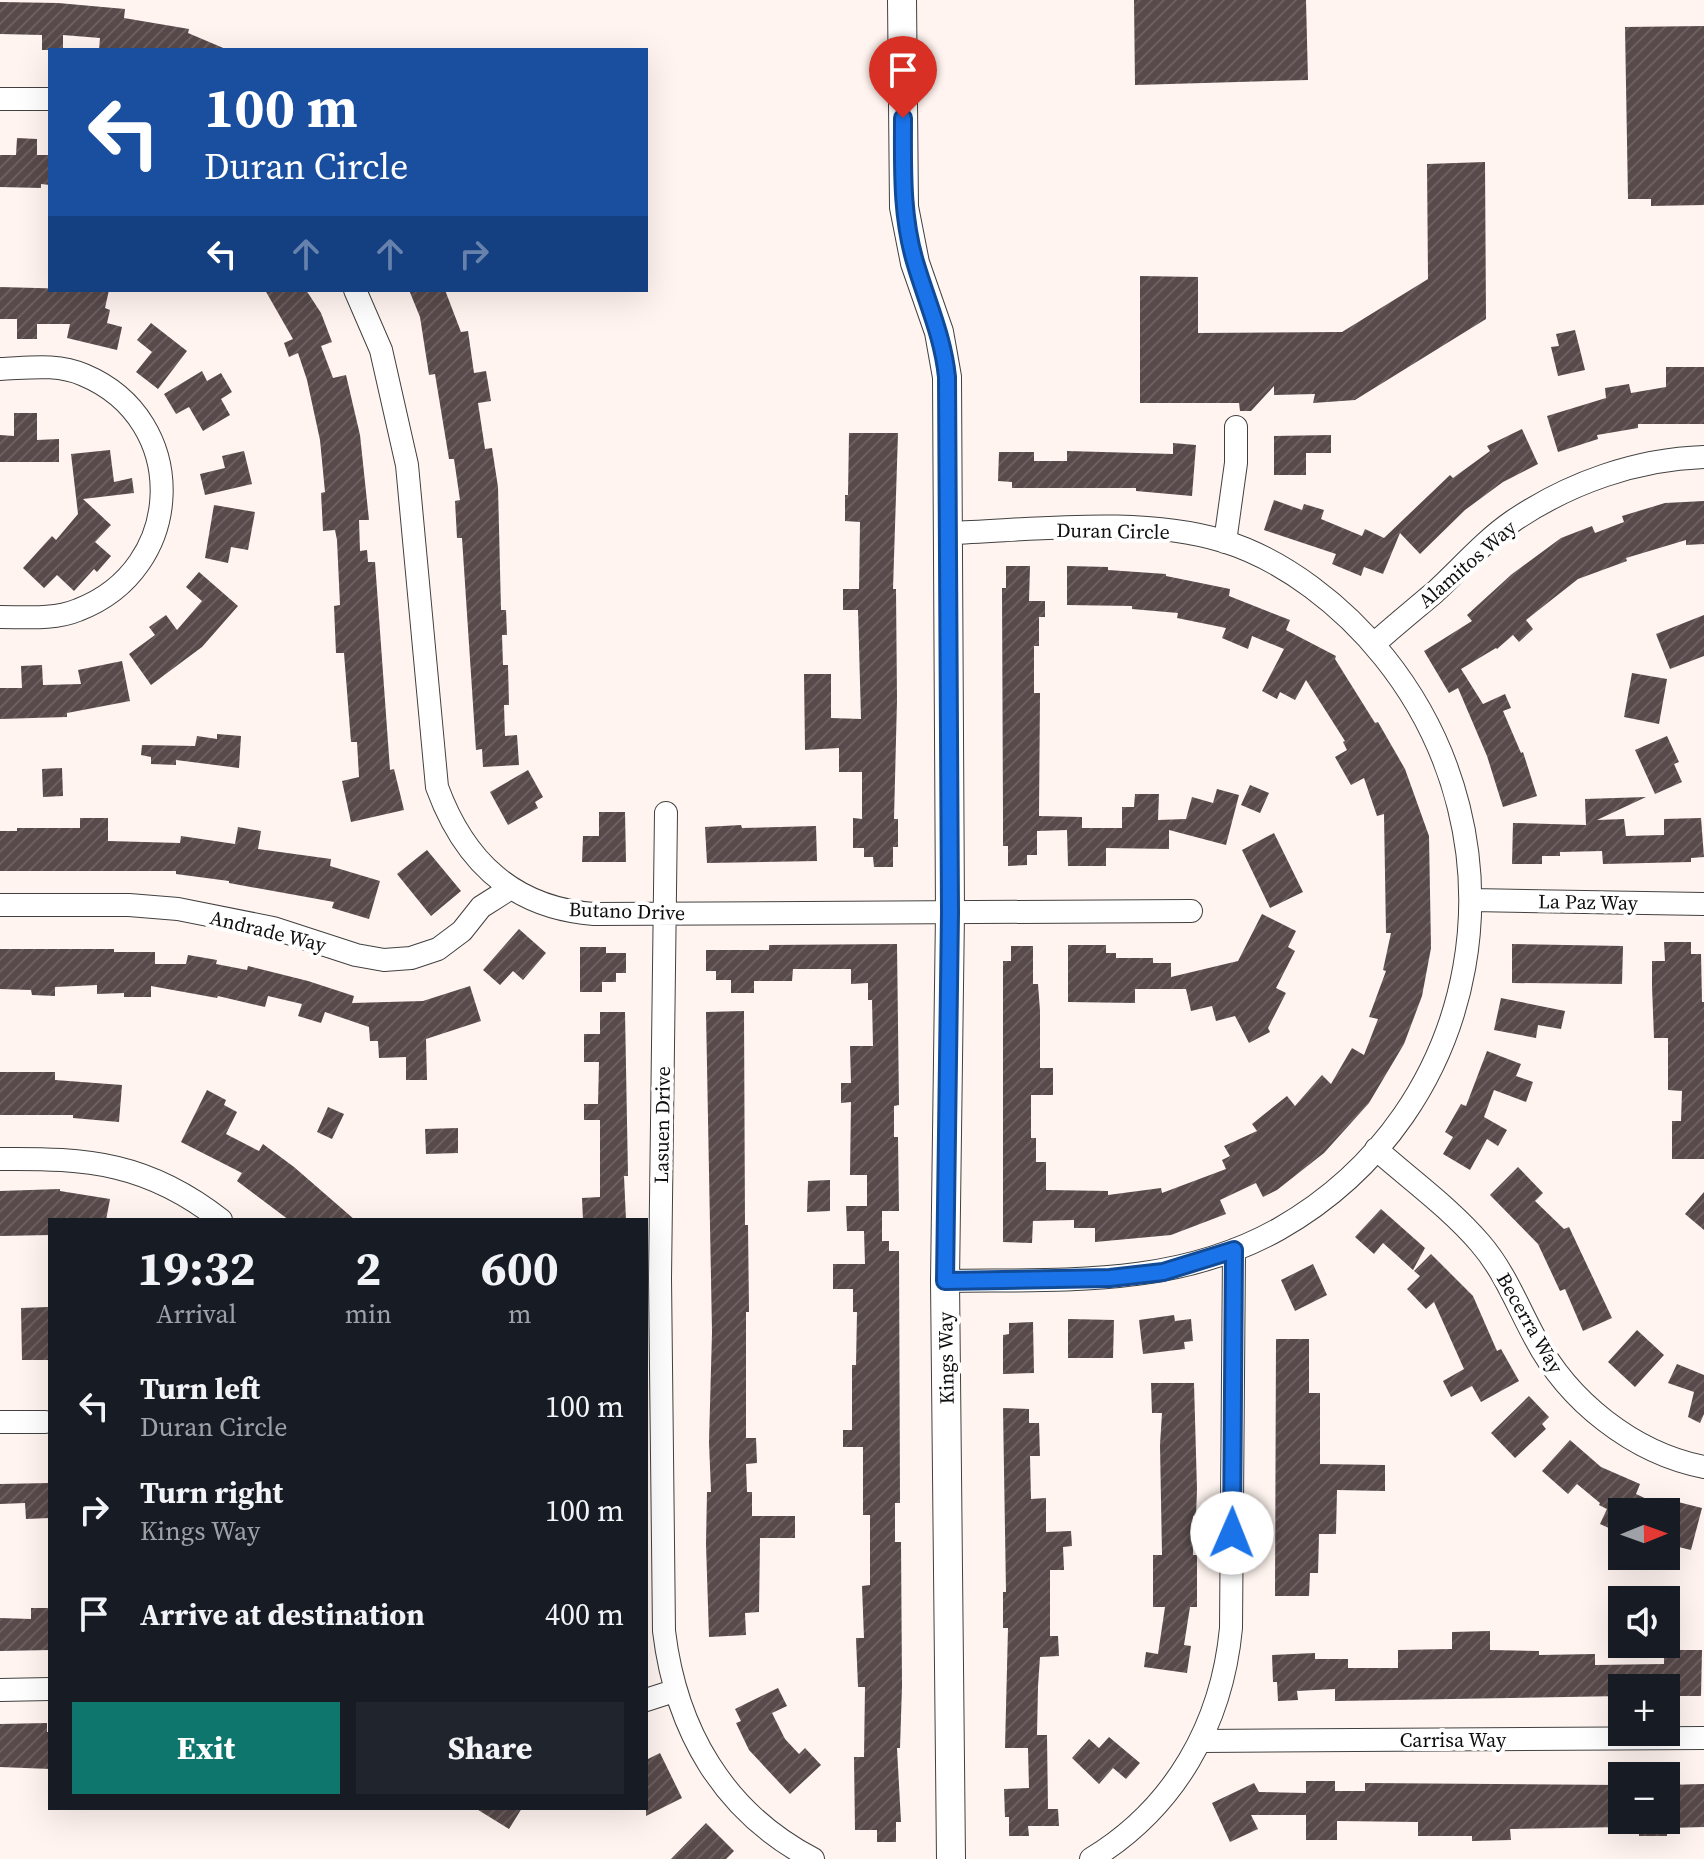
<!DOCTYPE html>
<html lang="en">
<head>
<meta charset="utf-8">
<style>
	:root { --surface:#171b24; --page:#20242c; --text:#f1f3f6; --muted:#9ea1a6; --accent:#0f766e }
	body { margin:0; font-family:"Source Serif 4",serif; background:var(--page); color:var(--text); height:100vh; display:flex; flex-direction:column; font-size:30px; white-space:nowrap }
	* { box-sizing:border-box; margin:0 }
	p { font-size:26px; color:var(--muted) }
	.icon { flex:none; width:44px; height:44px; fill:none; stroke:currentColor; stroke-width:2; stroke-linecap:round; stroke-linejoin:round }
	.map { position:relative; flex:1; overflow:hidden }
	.panel { position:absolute; left:48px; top:1218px; width:600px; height:592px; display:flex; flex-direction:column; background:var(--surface); border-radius:0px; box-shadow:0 8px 32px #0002 }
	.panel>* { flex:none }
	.banner { position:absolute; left:48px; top:48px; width:600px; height:244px; border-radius:0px; box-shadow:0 8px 32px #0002; background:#1a4fa0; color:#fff; overflow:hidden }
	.needle { width:52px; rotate:89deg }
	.controls { position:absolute; left:1608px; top:1498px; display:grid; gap:16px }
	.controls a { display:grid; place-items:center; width:72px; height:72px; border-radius:0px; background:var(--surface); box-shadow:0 8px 32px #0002; font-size:40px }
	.pin { position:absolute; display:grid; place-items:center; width:68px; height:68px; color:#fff; margin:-82px -34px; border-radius:50% 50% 50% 0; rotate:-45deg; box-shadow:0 0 8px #0007 }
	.pin .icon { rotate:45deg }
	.me { position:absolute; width:88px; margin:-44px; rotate:1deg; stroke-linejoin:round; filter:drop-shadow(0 0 6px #0008) }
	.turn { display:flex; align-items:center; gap:28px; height:168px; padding:0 24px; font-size:36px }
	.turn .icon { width:104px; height:104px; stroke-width:2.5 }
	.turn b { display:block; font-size:56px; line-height:68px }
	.lanes { display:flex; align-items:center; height:76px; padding:0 24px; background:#0003; justify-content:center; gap:40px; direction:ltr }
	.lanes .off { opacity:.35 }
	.eta { display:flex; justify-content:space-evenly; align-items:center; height:136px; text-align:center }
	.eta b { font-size:48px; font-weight:700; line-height:56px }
	.primary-button { display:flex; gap:16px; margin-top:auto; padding:16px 24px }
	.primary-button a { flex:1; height:92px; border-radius:0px; background:var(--accent); color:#fff; font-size:32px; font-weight:700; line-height:92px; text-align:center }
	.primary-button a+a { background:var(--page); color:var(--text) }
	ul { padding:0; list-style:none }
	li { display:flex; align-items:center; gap:24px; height:104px; padding:0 24px }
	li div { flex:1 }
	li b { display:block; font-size:30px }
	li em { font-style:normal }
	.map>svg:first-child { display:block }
	.building { fill:url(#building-hatch) }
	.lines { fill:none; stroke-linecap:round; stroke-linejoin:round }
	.minor-casing { stroke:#414141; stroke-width:24 }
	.tertiary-casing { stroke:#414141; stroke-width:30 }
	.minor { stroke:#fff; stroke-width:22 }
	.tertiary { stroke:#fff; stroke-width:28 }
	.route-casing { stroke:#114b97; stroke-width:20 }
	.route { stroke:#1a73e8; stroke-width:14 }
	.labels { text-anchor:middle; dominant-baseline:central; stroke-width:8; stroke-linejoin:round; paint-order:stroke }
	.street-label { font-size:20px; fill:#0e0e0e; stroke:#fff }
</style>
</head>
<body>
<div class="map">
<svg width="1704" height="1859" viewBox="0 0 1704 1859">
	<defs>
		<pattern id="building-hatch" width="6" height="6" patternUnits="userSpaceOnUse" patternTransform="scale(2)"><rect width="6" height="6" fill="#58494a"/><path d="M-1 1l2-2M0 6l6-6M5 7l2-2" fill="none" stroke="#6b5f60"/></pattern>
	</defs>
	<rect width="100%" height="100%" fill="#fff4ef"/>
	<!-- building -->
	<path class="building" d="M1134,0h172l2,80 -173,5z
		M0,2l58,1 67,6 -1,9 65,11 -1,4 40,17h-129l1,-12 -37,-3v15h-21v-15l-42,-1z
		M1704,26v179l-53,1v-7h-23l-3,-172z
		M17,138l20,1v16h13v30l-9,-1v4l-41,-1v-32h16z
		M1485,162l1,157 -131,81 -42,3 2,-9 -41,1v-9l-23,25h-11l-1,-8h-99v-127l58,1v56l144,-1 86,-53 -1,-115z
		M0,287l109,3 -4,18 5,2 -3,13 15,4 -5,23 -50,-12 3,-14h-33v15h-20v-20h-17z
		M265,290h41l15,23 11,29 -11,4 12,32 13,-3 14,60 9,85h-10l1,31 7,-1 1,12h7l15,208 4,-1 10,41 -53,12 -9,-41 17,-4 -2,-35h-6l-7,-89h-8l-2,-47 6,-1 -3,-65 -2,-10 -12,1 -2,-38 4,-1 -5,-52 -13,-60 -9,-27 -9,4 -5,-14 9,-4z
		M409,290h36l16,42 7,-1 6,42 12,-2 5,30 -13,2 7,46 7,-1 6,39 3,123h5l1,25h-5l1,30h5l1,40h-5l1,31 12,-1 2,30 -36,2 -1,-18 -6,1 -14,-212h-5l-2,-37 5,-1 -6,-41h-5l-14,-85 -6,1 -9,-58z
		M151,323l36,28 -29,38 -22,-17 16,-20 -15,-12z
		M1575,330l10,40 -27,6 -7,-29 8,-1 -3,-12z
		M1666,367h38v57h-66v4l-41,7 1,4 -40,13 -11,-36 59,-18 -1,-10 24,-4 2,9 35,-6z
		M202,371l5,10 14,-8 11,19 -11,7 9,16 -27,16 -14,-24 -13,7 -12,-20z
		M14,413h23v27l22,-1v23h-59v-27l14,1z
		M1522,429l16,35 -35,18 -38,28 -45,44 -20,-21 -17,41 -19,-7 -3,9 -29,-12 4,-10 -72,-24 10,-30 28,10 2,-6 20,6 -3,9 41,17 3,-7 19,9 66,-63 3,3 37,-27 -3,-5z
		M849,433h49l-5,156h3l1,111 -3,119h4v28h-5v20h-19l-1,-10h-9v-9h-11v-30l9,1v-47h-23v-24l-34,2 -1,-76h27v44l30,1 -3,-109h-15v-21h16l1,-67 -15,-1v-26h3z
		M1331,435v18h-25v22h-32v-39z
		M1173,443l23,2 -4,51 -56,-5v-3h-124v-6l-14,-1 1,-29h35v9h33v-10l106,3z
		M110,450l4,32 18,-4 2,15 -51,6 28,26 -16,17 16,14 -14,16 -3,-3 -20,22 -17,-16 -13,13 -21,-20 29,-32 4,4 22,-26 -7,-60z
		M244,451l8,33 -47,11 -5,-21 25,-6 -3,-12z
		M1704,501v43l-18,1v-5l-60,18 1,3 -49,18 -52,41 7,9 -14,13 -6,-7 -16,14 -1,-1 -35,21 22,35 22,-10 6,14 -8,3 18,42 2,-1 14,44 -34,11 -16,-51 -29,-68 -9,5 -25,-42 48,-30 -5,-6 45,-41 49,-36 31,-12 3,7 29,-11 -2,-6 43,-13z
		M214,505l41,7 -7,38 -17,-3 -3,16 -23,-5z
		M1006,566h24l-1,35h16v16h-6v29h-5v47h6l-1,123 43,1v11h40v-21h12l1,-13h24l-1,26 28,-1 6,-22 21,6 4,-14 22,6 -13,50 -57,-15v19l-63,-1v18h-38l-1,-36 -30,1v24h-10v10l-19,1v-20h-5v-29l-1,-229h4z
		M1067,566l41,1v3l58,4v2l64,13 -1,7 61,24 -4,10 50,26 -1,3 40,64 3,-1 27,47 24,67 2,112 -9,48 -18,48 -35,59 -45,50 -47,37 -14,7 -7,-14 -36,17 6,14 -55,21 -76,7v-14h-21v-8l-41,1 -1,22 -29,-1v-281h8v-15h22v38h5l2,27v57h13v27h-22v43h5v24h10v28l62,1v4l53,-7 1,5 64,-24 -4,-9 8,-4 -6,-10 33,-15 -5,-7 35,-28 8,10 27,-31 9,9 21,-36 12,7 14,-36 -9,-2 17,-46 -3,-1 8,-37h-5l-2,-119 -7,2 -13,-38 -13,7 -16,-28 12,-7 -4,-8 2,-1 -39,-61 -11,20 -15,-8 -3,7 -15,-8 22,-42 -32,-13 -4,13 -26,-11 4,-10 -49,-10 1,-5 -46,-4v-3l-65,-1z
		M199,572l39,34 -36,41 -51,38 -22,-31 26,-19 -6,-8 17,-12 11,15 25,-29 -16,-14z
		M1704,615v41l-34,13 -14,-35z
		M122,661l8,40 -63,12v4l-67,2v-31h22l-1,-22 21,-1 1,20 38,-1 -3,-14z
		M1632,673l35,6 -8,45 -35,-7z
		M217,734l24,2 -2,32 -63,-8v5l-25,-1v-7l-10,-2 1,-10 53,1 2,-10 20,3z
		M1667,736l12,26 -5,2 8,18 -27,12 -20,-44z
		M62,768l1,28 -20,1 -1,-28z
		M528,770l15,27 -8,5 3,6 -30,17 -18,-33z
		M1250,785l19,8 -9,20 -19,-8z
		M1646,797l-49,23 27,-1 2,17 38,-1v-16l37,-1 3,39 -13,1v4l-88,2 -1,-13 -42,1v4h-18v8h-30l1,-41 73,2 -1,-26z
		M599,812h26l1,50h-44l1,-26h16z
		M80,818h28v23l72,2 1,-7 54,8 3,-17 23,4 -3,18 73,10 -1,7 50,15 -11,38 -37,-11 2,-6 -105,-19v-2l-53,-7v-3h-176v-40h17v-3h63z
		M741,825l1,3 74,-2 1,35 -110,2 -2,-36z
		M1274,833l29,59 -33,16 -28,-58z
		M427,850l34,41 -30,25 -34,-42z
		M1262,914l34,17 -8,16 7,4 -19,37 10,5 -18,35 2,4 -21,11 -14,-27 -19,5 -4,-15 -21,5 -5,-22h-51v14l-67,-1v-57h38v8h10v5h37v5h18v14l67,-16z
		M519,929l27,24 -23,27 -10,-9 -13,14 -17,-15z
		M1664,942h27v12h10l1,48h2v157h-32v-38h9l1,-30 -14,-1v-52h-14l-2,-52v-25h13z
		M897,944l2,161 -5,1v31h4l1,74h-17v30h7v10h10l1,252h-5v39h6l1,144 -2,62h-3l4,74h-5v20h-19v-12h-22l-1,-73h10l1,-70h-7l-2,-49h8l-2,-52 8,-1v-70h-7v-68h-20v-17h9v-65h4l1,-53h-4v-23h-20v-25h32l-1,-33h-17l-1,-25h21v-31h-17l1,-73 -10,1v-20h10l-1,-37h23l-1,-46h-4v-17l-17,1v-15h-58l-1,12h-38v12h-23v-13h-15v-9h-10v-21h63v-5z
		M1512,944l111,2 -1,38 -110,-1z
		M580,947h26v6h20v20h-10v9h-14v10h-22z
		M0,949h114v3h41v12h31l2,-9 29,5 -1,4 31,6 1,-4 60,15 46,15 -2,7 71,-2 47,-15 11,35 -55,18 1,41h-21v-23l-27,1 -1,-17h-8l-1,-14 -44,-15 -4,11 -23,-7 4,-12 -34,-8 -3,11 -47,-11 -1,2 -66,-12v11h-27v-4l-27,1v-9l-42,2v9l-23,-1 -1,-5 -31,-1z
		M1501,998l64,13 -4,18 -23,-4 -2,13 -42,-8z
		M744,1011l1,214h3l1,87h-3v126h10l1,25 -11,1 1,28h5v24h43v22h-35l-1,74 -14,1 1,22 -37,2 -3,-93 1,-52h4l-2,-50 3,-110 -6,-320z
		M600,1012h25l3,164h-4l2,44h-43l-1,-22 18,-1v-77h-16v-16h14l1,-42h-15v-28h16z
		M1487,1051l34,13 -5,12 17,6 -7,20 -32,-12 -10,27 23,13 -9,16 -11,-7 -17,31 -27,-16 10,-17 -8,-5 16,-28 5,2z
		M0,1072h55v8l67,5 -3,37 -46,-4v-3h-73z
		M207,1090l19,10 -2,5 13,7 -11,22 33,17 4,-7 31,23 61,53h-66l-52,-39 5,-8 -61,-31z
		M328,1107l16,7 -12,25 -15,-7z
		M458,1128v25l-32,1 -1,-25z
		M1518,1167l25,26 -8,8 29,28 5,-2 43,91 -29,13 -18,-42 -5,2 -22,-47 -48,-49z
		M830,1180v31l-23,1 1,-31z
		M60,1189v2l50,8 -4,21h-56v15l-50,1v-45z
		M1704,1192v38l-19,-16z
		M1381,1209l44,39 -12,22 -30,-27 -9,11 -19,-17z
		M1431,1254l42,42 24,55 4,-2 18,32 -38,21 -9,-16 -21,11 -8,-16 21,-12 -30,-67 -8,7 -19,-20 13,-13 -6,-5z
		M1313,1264l14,31 -32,16 -14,-31z
		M48,1307l2,53h-28l-1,-52z
		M1174,1315l1,6 16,-2 2,22 -9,1 1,7 -42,5 -4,-34z
		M1068,1319l46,1 -1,38h-45z
		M1033,1322l1,51 -31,1v-39l6,-1v-11z
		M1637,1330l27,25 -29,32 -27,-25z
		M1276,1339h33v54h11v71l65,1v26l-48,-1 -1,44h-17l-1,39h-8l-1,23h-34z
		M1677,1364l27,11v39l-4,9 -12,-6 6,-25 -26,-9z
		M1151,1383h43l3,107 -1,26h-3v39h4v52h-7l-6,38 7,1 -4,27 -43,-6 2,-15 12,2 7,-47h-12v-52h9l-2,-110 2,-32h-10z
		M1529,1396l20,21 -7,7 4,5 -31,29 -24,-25z
		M1003,1408l26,1v14h10l1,33h-10l1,43 15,-1v34l25,-1 1,15 -9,1 1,23h-14v66h8l1,20 -19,1 -2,29 -1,49h10l1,74h10l1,17h-31l1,10h-20v-19h-4l-1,-28 25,-1 -1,-40h-23l3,-120h-5v-36h3z
		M1570,1440l31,27 39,17 -4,10 30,14v-9l36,9 -11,42 -25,-6v-32h-44v22l-22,-10 7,-15 -8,-4 1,-2 -23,-19 -9,10 -26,-23z
		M50,1483v35l-24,1 -1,-16 -25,1v-20z
		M31,1608h19v42l-50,1v-33l31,1z
		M1490,1631v19l49,1v4l56,-1v11l69,-1v-14h38l-1,46h-35v-8h-44v8l-287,5v-12l-38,2 1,9 -20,1 -1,-19h-4l-1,-27 43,-2v6h33v9h50v-18l54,-1v-17z
		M778,1688l9,18 -15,7 13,26 14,15 6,-6 16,17 -31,29 -41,-44 -13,-27 5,-2 -6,-12z
		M47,1723v9h3v37l-50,-2v-43z
		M1109,1737l31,26 -14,16 -13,-11 -14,16 -27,-26 17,-19 10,9z
		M660,1753l22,45 -36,18v-56z
		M1306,1781h29v10h30v-8l257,2v42l-112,2 1,11 -39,1v-5h-54v-14l-81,-1v19h-31v-25h-55l7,14 -28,13 -18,-39 42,-20 5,9 47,1z
		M1704,1784v43l-37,1v8h-28v-16h27v-35z
		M475,1808h47l-13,21z
		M706,1823l28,28 -8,8h-55z"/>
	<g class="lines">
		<!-- minor casing -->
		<g class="minor-casing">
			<path id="minor" d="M0,99h50
				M355,290l26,60 26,115 30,322c27,74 76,121 157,127l597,-3
				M0,369c28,-1 57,-6 84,6 107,45 102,194 -6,235 -24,10 -52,7 -78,7
				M1225,542l11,-79v-36
				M1374,644c20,-18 41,-35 61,-52 26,-24 49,-51 78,-71 56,-38 124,-62 191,-64
				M666,813l-6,465 4,353c12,99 59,181 149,228
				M1472,900l232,4
				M0,905h129l49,4 95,19 83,27 28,5 27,-2 27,-9 24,-18 19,-24 30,-19
				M1376,1149c35,31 74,59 104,94 25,29 37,62 55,95 33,63 98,115 169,129
				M0,1159c89,-1 148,4 221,61
				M945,1281c115,-2 229,7 334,-52 207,-118 252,-389 105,-572 -40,-50 -99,-97 -161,-116 -82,-25 -189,-11 -274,-8
				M0,1422h45
				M0,1690l50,-1
				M646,1700l28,-9
				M1201,1741l503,-3
				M1091,1859c84,-51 131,-135 140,-231l3,-378"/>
		</g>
		<!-- tertiary casing -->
		<g class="tertiary-casing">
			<path id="tertiary" d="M902,0l2,207 11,56 24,69 8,45 3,536 -5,368 6,578"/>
		</g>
		<!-- minor -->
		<use href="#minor" class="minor"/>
		<!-- tertiary -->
		<use href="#tertiary" class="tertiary"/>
	</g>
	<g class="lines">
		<!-- route casing -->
		<g class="route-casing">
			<path id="route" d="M903,118c0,49 -2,99 13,147 11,37 27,72 31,112l3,536 -5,368 165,-3 53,-6 71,-22 -2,283"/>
		</g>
		<!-- route -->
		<use href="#route" class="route"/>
	</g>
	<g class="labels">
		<!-- street labels -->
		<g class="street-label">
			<text transform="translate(1113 531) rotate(1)">Duran Circle</text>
			<text transform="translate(1467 564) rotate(-41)">Alamitos Way</text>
			<text transform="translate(1588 902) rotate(1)">La Paz Way</text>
			<text transform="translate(627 911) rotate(2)">Butano Drive</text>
			<text transform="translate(268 931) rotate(14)">Andrade Way</text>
			<text transform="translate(662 1125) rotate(-89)">Lasuen Drive</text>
			<text transform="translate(1530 1323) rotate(60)">Becerra Way</text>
			<text transform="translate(946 1358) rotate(-91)">Kings Way</text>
			<text x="1453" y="1740">Carrisa Way</text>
		</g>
	</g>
</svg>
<div class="controls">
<a><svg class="needle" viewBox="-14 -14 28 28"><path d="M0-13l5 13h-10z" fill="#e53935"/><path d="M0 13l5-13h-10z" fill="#9ea1a6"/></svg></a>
<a><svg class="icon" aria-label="sound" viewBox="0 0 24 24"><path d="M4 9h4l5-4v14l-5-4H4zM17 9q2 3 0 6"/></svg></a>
<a>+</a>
<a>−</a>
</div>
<div class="pin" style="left:903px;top:118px;background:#d93025"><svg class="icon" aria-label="arrive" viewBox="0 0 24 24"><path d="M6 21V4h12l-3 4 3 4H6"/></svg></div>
<svg class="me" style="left:1232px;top:1533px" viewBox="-20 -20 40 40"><circle r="19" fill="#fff"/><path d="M0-13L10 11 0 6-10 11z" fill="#1a73e8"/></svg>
<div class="banner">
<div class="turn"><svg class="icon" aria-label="left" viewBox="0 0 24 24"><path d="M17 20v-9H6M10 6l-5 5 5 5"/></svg><div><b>100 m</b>Duran Circle</div></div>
<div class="lanes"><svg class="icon" aria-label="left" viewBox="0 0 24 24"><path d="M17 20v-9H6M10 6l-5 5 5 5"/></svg><svg class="icon off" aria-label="ahead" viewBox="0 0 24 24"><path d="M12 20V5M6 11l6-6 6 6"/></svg><svg class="icon off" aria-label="ahead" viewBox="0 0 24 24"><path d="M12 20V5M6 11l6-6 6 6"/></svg><svg class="icon off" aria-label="right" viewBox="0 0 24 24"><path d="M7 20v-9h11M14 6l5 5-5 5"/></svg></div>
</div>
<section class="panel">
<div class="eta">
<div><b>19:32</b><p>Arrival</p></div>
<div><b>2</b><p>min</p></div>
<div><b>600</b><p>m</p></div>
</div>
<ul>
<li><svg class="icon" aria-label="left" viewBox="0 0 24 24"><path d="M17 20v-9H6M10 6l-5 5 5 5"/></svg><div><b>Turn left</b><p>Duran Circle</p></div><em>100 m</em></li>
<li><svg class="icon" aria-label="right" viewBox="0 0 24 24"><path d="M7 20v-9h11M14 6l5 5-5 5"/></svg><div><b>Turn right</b><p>Kings Way</p></div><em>100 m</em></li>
<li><svg class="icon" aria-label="arrive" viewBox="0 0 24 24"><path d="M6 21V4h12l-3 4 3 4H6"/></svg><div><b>Arrive at destination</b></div><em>400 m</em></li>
</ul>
<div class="primary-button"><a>Exit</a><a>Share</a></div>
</section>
</div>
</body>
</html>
